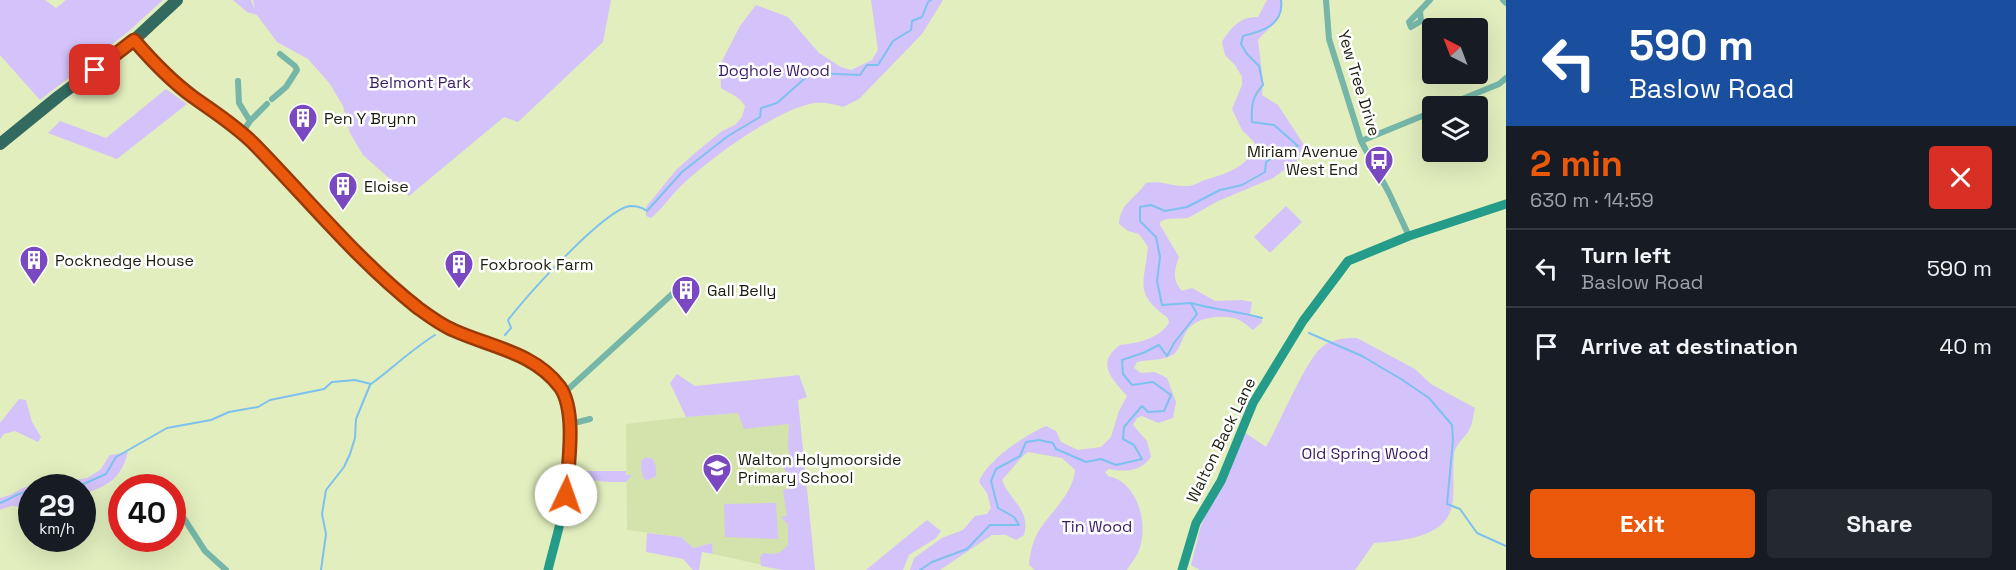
<!DOCTYPE html>
<html lang="en">
<head>
<meta charset="utf-8">
<style>
	:root { --surface:#171b24; --page:#242831; --text:#f1f3f6; --muted:#9ea1a6; --line:#363941; --accent:#ea580c }
	body { margin:0; font-family:"Space Grotesk",sans-serif; background:var(--page); color:var(--text); height:100vh; display:flex; flex-direction:column; font-size:22px; white-space:nowrap }
	* { box-sizing:border-box; margin:0 }
	p { font-size:20px; color:var(--muted) }
	.icon { flex:none; width:33px; height:33px; fill:none; stroke:currentColor; stroke-width:2; stroke-linecap:round; stroke-linejoin:round }
	.map { position:relative; flex:1; overflow:hidden }
	.sheet { display:flex; flex-direction:column; background:var(--surface); width:510px }
	.sheet>* { flex:none }
	.guide { background:#1a4fa0; color:#fff; overflow:hidden }
	.needle { width:39px; rotate:318deg }
	.tools { position:absolute; left:1422px; top:18px; display:grid; gap:12px }
	.tools a { display:grid; place-items:center; width:66px; height:66px; border-radius:6px; background:var(--surface); box-shadow:0 6px 24px #0002; font-size:30px }
	.speed { position:absolute; left:18px; top:474px; display:flex; gap:12px; font-size:30px; font-weight:700; text-align:center }
	.speed>* { display:grid; place-content:center; width:78px; height:78px; border-radius:50%; background:var(--surface); box-shadow:0 6px 24px #0002; line-height:1 }
	.speed small { font-size:15px; font-weight:400 }
	.speed .limit { border:9px solid #d22; background:#fff; color:#111 }
	.pin { position:absolute; display:grid; place-items:center; width:51px; height:51px; color:#fff; margin:-26px; border-radius:12px; box-shadow:0 3px 9px #0006 }
	.me { position:absolute; width:66px; margin:-33px; rotate:3deg; stroke-linejoin:round; filter:drop-shadow(0 0 4px #0008) }
	.turn { display:flex; align-items:center; gap:21px; height:126px; padding:0 24px; font-size:27px }
	.turn .icon { width:78px; height:78px; stroke-width:2.5 }
	.turn b { display:block; font-size:42px; line-height:51px }
	.round { display:grid; place-items:center; flex:none; width:63px; height:63px; border-radius:6px; background:var(--page) }
	.head { display:flex; align-items:center; justify-content:space-between; height:102px; padding:0 24px }
	h1 { font-size:36px; font-weight:600; line-height:45px; color:var(--accent) }
	.cta { display:flex; gap:12px; margin-top:auto; padding:12px 24px }
	.cta a { flex:1; height:69px; border-radius:6px; background:var(--accent); color:#fff; font-size:24px; font-weight:600; line-height:69px; text-align:center }
	.cta a+a { background:var(--page); color:var(--text) }
	ul { padding:0; list-style:none }
	li { display:flex; align-items:center; gap:18px; height:78px; padding:0 24px; border-top:2px solid var(--line) }
	li div { flex:1 }
	li b { display:block; font-size:22px }
	li em { font-style:normal }
	main { display:flex; flex:1; min-height:0 }
	.map>svg:first-child { display:block }
	.built { fill:#d4e2ab }
	.green { fill:#d4c2fa }
	.lines { fill:none; stroke-linecap:round; stroke-linejoin:round }
	.stream { stroke:#7dc1ee; stroke-width:2 }
	.street { stroke:#75b6a8; stroke-width:6 }
	.secondary { stroke:#249c89; stroke-width:9 }
	.highway { stroke:#326a5f; stroke-width:12 }
	.route-casing { stroke:#983908; stroke-width:15 }
	.route { stroke:#ea580c; stroke-width:10 }
	.labels { text-anchor:middle; dominant-baseline:central; stroke-width:5; stroke-linejoin:round; paint-order:stroke }
	.park-label { font-size:16px; fill:#3c1b66; stroke:#fff }
	.street-label { font-size:16px; fill:#1b1e0d; stroke:#fff }
	.poi-label { font-size:16px; fill:#1b1e0d; stroke:#fff; text-anchor:start }
</style>
</head>
<body>
<main>
<div class="map">
<svg width="1506" height="570" viewBox="0 0 1506 570">
	<rect width="100%" height="100%" fill="#e2eebe"/>
	<!-- built -->
	<path class="built" d="M738,413l62,9 15,148h-30l-72,-16 -1,-11 -19,5 -12,-11 -54,-7 -1,-106 60,-7z"/>
	<!-- green -->
	<path class="green" d="M0,0h45l11,8 10,-8h97l-35,32 -88,68 -40,-45z
		M233,0h18l4,10 -2,-10h358l-8,42 -85,80 -14,-5 -95,79 -46,-41 -13,-22 -7,-27 -13,-22 -22,-25 -31,-17 -20,-27 -10,-3z
		M871,0h72l-21,34 -63,65 -16,8c-9,-3 -19,-5 -28,-4 -37,5 -109,58 -136,85 -9,9 -17,21 -28,30l-5,-2v-9l30,-37 19,-17 27,-22 13,-6 7,-8 3,-11c-6,-10 -15,-12 -24,-18l-1,-23 20,-39 16,-21 32,12 31,36 22,14 10,3 21,-10 6,-10z
		M1267,0h15c3,20 -13,26 -24,40l5,41 -1,14 16,10 28,43 -7,5 4,3 -30,22 -55,23 -30,17 -22,1 -6,3v3l19,32c-5,13 -7,23 3,34l10,-3 23,13 27,-1 10,2 -2,13 11,2 1,5 -9,8c-5,-4 -11,-9 -16,-11 -14,-5 -40,-2 -49,10 -6,8 -7,19 -14,25 -9,7 -25,5 -37,8l-3,6 7,5 14,-1 12,6 9,24 -3,16 -15,5 -16,-7 -5,2 -4,7 14,16 4,16c-11,15 -25,15 -42,12l-4,3 3,4c30,6 41,48 31,74 -2,7 -9,14 -12,20h-92l-6,-5c1,-11 3,-22 9,-33 12,-20 35,-37 37,-62l-13,-12 -34,-6c-6,3 -20,22 -26,28 8,21 29,30 22,55l-8,5 -10,-5h-14l-52,35h-30l4,-12 28,-20 21,-8 12,-14 12,-2 4,-6 -4,-15 -8,-11c8,-22 45,-46 67,-56l10,5 5,11 17,8 23,-3 10,-10 8,-26 8,-15c-15,-17 -32,-33 -7,-51 19,-2 38,-6 49,-22l-1,-5c-34,-25 -24,-33 -20,-71l-9,-13 -11,-3 -9,-7c1,-21 16,-25 27,-41 15,-3 27,4 42,3 5,0 12,-4 17,-6 20,-6 47,-14 50,-37l-13,-13 -10,-21 10,-24v-8l-7,-12 -10,-10 -3,-13c8,-14 19,-26 36,-25z
		M166,89l21,15 -70,55 -69,-26 12,-12 46,17z
		M1286,206l16,16 -32,31 -16,-16z
		M1357,338l58,31 16,15 44,24c-2,7 -2,16 -6,22 -5,9 -13,13 -15,24 -2,17 1,34 -2,52 -6,32 -52,35 -78,37l-19,27h-155l-9,-5 10,-40 43,-93 22,15c13,-22 39,-86 56,-100 10,-8 22,-9 35,-9z
		M677,374l18,12 104,-11 8,22 -9,3 17,170h-32l-22,-4 -1,-9 3,-4c12,2 17,1 25,-8v-20l-7,-8 6,-1 -4,-26 7,-2 1,-7 -9,-17 8,-7 -2,-8 1,-25 -45,5 -6,-16 -52,4 -16,-34z
		M19,399l7,1 6,22 9,15 -3,5 -23,-11 -11,3 -4,5v-16z
		M128,452c-7,27 -20,34 -45,42l-1,-6h-50l-1,19 -20,-1 -11,4v-12l10,-3 15,-8 62,-9 13,-8 10,-15z
		M646,457l7,2 3,8v9l-8,4 -4,-1c-3,-6 -3,-12 -3,-18z
		M574,471h52v4h6l-6,7c-16,0 -33,0 -49,-6z
		M776,503l2,36 -53,-2 -1,-33z
		M927,520l14,11 -5,7 -27,17 -6,15h-37z
		M647,533l34,4 12,11 19,-5 1,11 -11,-2 -3,18h-6l-10,-11 -37,-7z"/>
	<g class="lines">
		<!-- stream -->
		<path class="stream" d="M1191,303c24,7 47,8 71,15
			M1309,333l53,23 39,23 28,19 23,27 1,15 -6,64 13,5 17,24 29,13
			M505,335l6,-7 -3,-8c18,-23 95,-110 122,-114 6,0 12,1 17,5l35,-39 46,-36 32,-19 1,-9 16,-5 34,-30 49,2 7,-10h11l15,-24 18,-11 1,-9 10,-4 6,-15 3,-2
			M67,488l12,-2 27,-12 10,-17 51,-29 44,-8 18,-8 29,-5 12,-7 54,-11 8,-7 23,-2 16,4c22,-16 41,-35 64,-49
			M0,503c12,-4 19,-12 32,-12
			M321,570l5,-36 -4,-20 4,-24 18,-23 6,-13 5,-16 1,-19 14,-34
			M920,570l12,-8 35,-13 23,-24h29l-5,-8 -16,-9 -7,-27 5,-12 24,-13 6,-14 13,-2 14,3 3,6 30,13 15,-3 15,6 26,-6 -8,-14 -11,-6 1,-12 18,-21 6,6 16,-1 7,-16 -18,-13 -21,3 -9,-11 -1,-14 21,-7 16,-8 8,11 7,-13 23,-29 -6,-11 -29,2 -5,-24 3,-24 -4,-20 -16,-16v-14l11,-2 14,6 22,-4 33,-17 22,-5 23,-13 1,-10 15,-10 17,-6 -24,-21 -22,-3c-1,-16 0,-25 11,-37l-4,-19 -12,-12 -6,-10 2,-8c20,-5 41,-11 38,-36"/>
		<!-- street -->
		<path class="street" d="M1326,0l3,39 32,102 28,52 20,43
			M1503,0l3,3
			M1420,11l1,10 -10,6 -2,-5 21,-22
			M238,81l1,22 11,18 -8,12
			M272,99l14,-12 11,-17 -2,-4 -15,-12
			M1445,106l54,-22 7,-6
			M250,121l17,-17
			M1361,141l71,-29
			M564,393l117,-107
			M570,424l20,-5
			M176,506l29,45 21,19"/>
		<!-- secondary -->
		<path class="secondary" d="M134,40c18,21 36,40 58,57 21,15 43,28 61,46 59,59 110,127 178,174 37,25 112,34 132,75 8,18 7,39 6,58 -1,15 0,31 -3,45 -4,25 -12,50 -18,75
			M1182,570l14,-47 25,-42 32,-78 50,-82 45,-60 61,-25 97,-32"/>
		<!-- highway -->
		<path class="highway" d="M0,144l59,-48 75,-56 43,-40"/>
	</g>
	<g class="lines">
		<!-- route casing -->
		<g class="route-casing">
			<path id="route" d="M95,70l39,-30c18,21 36,40 59,57 21,15 42,28 61,47 54,55 103,116 164,164 11,8 23,17 35,22 37,17 81,22 107,57 17,24 8,79 6,108"/>
		</g>
		<!-- route -->
		<use href="#route" class="route"/>
	</g>
	<!-- icons -->
	<defs>
		<g id="building-pin" transform="scale(1.5)"><path d="M0 17L-7.5 6A9.5 9.5 0 1 1 7.5 6Z" fill="#7a48c0" stroke="#fff"/><path d="M-4-6H4V6H1V3H-1V6H-4ZM-2.5-4.3h1.7v1.8h-1.7ZM.8-4.3h1.7v1.8H.8ZM-2.5-1h1.7V.8h-1.7ZM.8-1h1.7V.8H.8Z" fill="#fff"/></g>
		<g id="bus-pin" transform="scale(1.5)"><path d="M0 17L-7.5 6A9.5 9.5 0 1 1 7.5 6Z" fill="#7a48c0" stroke="#fff"/><path d="M-5-6H5V4H4V6H2V4H-2V6H-4V4H-5ZM-3.5-4V0h7V-4ZM-3.5 1.2v1.5H-2V1.2ZM2 1.2v1.5H3.5V1.2Z" fill="#fff"/></g>
		<g id="school-pin" transform="scale(1.5)"><path d="M0 17L-7.5 6A9.5 9.5 0 1 1 7.5 6Z" fill="#7a48c0" stroke="#fff"/><path d="M0-5L7-2L0 1L-7-2ZM-4 1L0 2.5L4 1V4Q0 6-4 4Z" fill="#fff"/></g>
	</defs>
	<g fill-rule="evenodd">
		<use href="#building-pin" x="303" y="118"/>
		<use href="#bus-pin" x="1379" y="160"/>
		<use href="#building-pin" x="343" y="186"/>
		<use href="#building-pin" x="34" y="260"/>
		<use href="#building-pin" x="459" y="264"/>
		<use href="#building-pin" x="686" y="290"/>
		<use href="#school-pin" x="717" y="468"/>
	</g>
	<g class="labels">
		<!-- park labels -->
		<g class="park-label">
			<text x="774" y="70">Doghole Wood</text>
			<text x="420" y="82">Belmont Park</text>
			<text x="1365" y="453">Old Spring Wood</text>
			<text x="1097" y="526">Tin Wood</text>
		</g>
		<!-- street labels -->
		<g class="street-label">
			<text transform="translate(1359 83) rotate(73)">Yew Tree Drive</text>
			<text transform="translate(1221 440) rotate(-64)">Walton Back Lane</text>
		</g>
		<!-- poi labels -->
		<g class="poi-label">
			<text x="324" y="118">Pen Y Brynn</text>
			<text x="1358" y="151" text-anchor="end">Miriam Avenue<tspan x="1358" dy="18">West End</tspan></text>
			<text x="364" y="186">Eloise</text>
			<text x="55" y="260">Pocknedge House</text>
			<text x="480" y="264">Foxbrook Farm</text>
			<text x="707" y="290">Gall Belly</text>
			<text x="738" y="459">Walton Holymoorside<tspan x="738" dy="18">Primary School</tspan></text>
		</g>
	</g>
</svg>
<div class="tools">
<a><svg class="needle" viewBox="-14 -14 28 28"><path d="M0-13l5 13h-10z" fill="#e53935"/><path d="M0 13l5-13h-10z" fill="#9ea1a6"/></svg></a>
<a><svg class="icon" aria-label="layers" viewBox="0 0 24 24"><path d="M12 4l9 5-9 5-9-5zM3 14l9 5 9-5"/></svg></a>
</div>
<div class="speed"><div>29<small>km/h</small></div><div class="limit">40</div></div>
<div class="pin" style="left:95px;top:70px;background:#d93025"><svg class="icon" aria-label="arrive" viewBox="0 0 24 24"><path d="M6 21V4h12l-3 4 3 4H6"/></svg></div>
<svg class="me" style="left:566px;top:495px" viewBox="-20 -20 40 40"><circle r="19" fill="#fff"/><path d="M0-13L10 11 0 6-10 11z" fill="#ea580c"/></svg>
</div>
<section class="sheet">
<div class="guide">
<div class="turn"><svg class="icon" aria-label="left" viewBox="0 0 24 24"><path d="M17 20v-9H6M10 6l-5 5 5 5"/></svg><div><b>590 m</b>Baslow Road</div></div>
</div>
<div class="head"><div><h1>2 min</h1><p>630 m · 14:59</p></div><a class="round" style="background:#d93025;color:#fff"><svg class="icon" aria-label="close" viewBox="0 0 24 24"><path d="M6 6l12 12M18 6L6 18"/></svg></a></div>
<ul>
<li><svg class="icon" aria-label="left" viewBox="0 0 24 24"><path d="M17 20v-9H6M10 6l-5 5 5 5"/></svg><div><b>Turn left</b><p>Baslow Road</p></div><em>590 m</em></li>
<li><svg class="icon" aria-label="arrive" viewBox="0 0 24 24"><path d="M6 21V4h12l-3 4 3 4H6"/></svg><div><b>Arrive at destination</b></div><em>40 m</em></li>
</ul>
<div class="cta"><a>Exit</a><a>Share</a></div>
</section>
</main>
</body>
</html>
